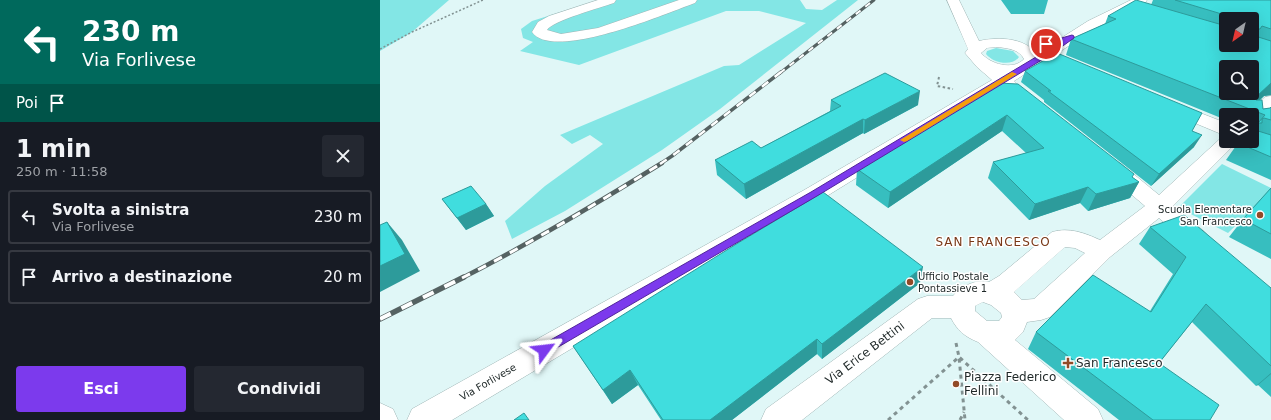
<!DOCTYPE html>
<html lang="it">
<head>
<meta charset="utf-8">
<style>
	:root { --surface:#171b24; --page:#242831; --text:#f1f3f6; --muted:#9ea1a6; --line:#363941; --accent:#7c3aed }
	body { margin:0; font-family:"DejaVu Sans",sans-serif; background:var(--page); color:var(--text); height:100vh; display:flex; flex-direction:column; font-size:15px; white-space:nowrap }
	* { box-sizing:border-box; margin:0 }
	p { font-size:13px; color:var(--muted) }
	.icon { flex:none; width:22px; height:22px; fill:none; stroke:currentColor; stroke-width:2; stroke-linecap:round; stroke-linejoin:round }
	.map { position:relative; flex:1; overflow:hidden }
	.details { display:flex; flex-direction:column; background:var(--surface); width:380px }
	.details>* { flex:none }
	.hud { background:#00695c; color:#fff; overflow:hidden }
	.needle { width:26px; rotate:214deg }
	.buttons { position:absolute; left:839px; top:12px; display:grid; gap:8px }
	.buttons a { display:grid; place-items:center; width:40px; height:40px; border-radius:4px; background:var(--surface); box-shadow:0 4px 16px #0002; font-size:20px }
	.pin { position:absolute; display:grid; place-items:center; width:34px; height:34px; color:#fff; margin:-17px; border:2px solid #fff; border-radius:50%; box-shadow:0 1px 4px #0007 }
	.me { position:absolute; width:44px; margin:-22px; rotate:60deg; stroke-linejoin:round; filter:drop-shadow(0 0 3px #0008) }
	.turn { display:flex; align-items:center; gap:14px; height:84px; padding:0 16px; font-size:18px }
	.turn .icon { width:52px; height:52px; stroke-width:2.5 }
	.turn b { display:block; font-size:28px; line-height:34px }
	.then { display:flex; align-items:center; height:38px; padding:0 16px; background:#0003; gap:8px; font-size:15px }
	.round { display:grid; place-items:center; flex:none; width:42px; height:42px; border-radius:4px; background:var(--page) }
	.head { display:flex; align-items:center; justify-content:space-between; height:68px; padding:0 16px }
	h1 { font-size:24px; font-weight:600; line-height:30px }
	.primary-button { display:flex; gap:8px; margin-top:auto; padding:8px 16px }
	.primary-button a { flex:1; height:46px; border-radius:4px; background:var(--accent); color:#fff; font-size:16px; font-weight:600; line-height:46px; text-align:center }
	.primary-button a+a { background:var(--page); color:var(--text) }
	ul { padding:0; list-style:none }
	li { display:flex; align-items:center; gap:12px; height:54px; margin:0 8px 6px; padding:0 8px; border:2px solid var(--line); border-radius:4px }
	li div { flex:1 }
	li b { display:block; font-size:15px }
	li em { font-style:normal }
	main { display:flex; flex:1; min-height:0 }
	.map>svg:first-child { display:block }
	.green { fill:#83e6e5 }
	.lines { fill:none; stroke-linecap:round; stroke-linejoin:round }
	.minor-casing { stroke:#9fb5b5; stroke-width:1 }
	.path-far3 { stroke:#829292; stroke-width:1.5; stroke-dasharray:2 2; stroke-linecap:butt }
	.path-far2 { stroke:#829292; stroke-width:2; stroke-dasharray:2.5 2.5; stroke-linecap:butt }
	.path-far1 { stroke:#829292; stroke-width:2.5; stroke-dasharray:3 3; stroke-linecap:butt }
	.path { stroke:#829292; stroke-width:3; stroke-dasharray:4 4; stroke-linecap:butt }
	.minor { fill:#fff; fill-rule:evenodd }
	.rail-far3-casing { stroke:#556262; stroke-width:3 }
	.rail-far2-casing { stroke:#556262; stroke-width:3.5 }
	.rail-far1-casing { stroke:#556262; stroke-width:4.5 }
	.rail-casing { stroke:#556262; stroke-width:5.5 }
	.rail-far3 { stroke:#fff; stroke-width:2; stroke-dasharray:6; stroke-linecap:butt }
	.rail-far2 { stroke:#fff; stroke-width:2.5; stroke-dasharray:8; stroke-linecap:butt }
	.rail-far1 { stroke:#fff; stroke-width:3; stroke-dasharray:9; stroke-linecap:butt }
	.rail { stroke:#fff; stroke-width:4; stroke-dasharray:12; stroke-linecap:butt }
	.wall { fill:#37bebf; fill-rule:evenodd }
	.shaded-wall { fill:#2d9b9b }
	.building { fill:#40ddde; stroke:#2d9b9b; fill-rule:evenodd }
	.route { fill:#7c3aed; stroke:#51269a }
	.slow { fill:#f59e0b }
	.poi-dot { fill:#924a27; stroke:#fff; stroke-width:1.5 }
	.labels { text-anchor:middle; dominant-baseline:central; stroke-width:3; stroke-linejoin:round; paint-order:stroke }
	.poi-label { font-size:10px; fill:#1e2727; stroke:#fff; text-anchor:end }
	.street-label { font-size:10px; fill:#1e2727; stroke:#fff }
	.quarter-label { font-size:12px; letter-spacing:1px; fill:#793918; stroke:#fff }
	.near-street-label { font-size:12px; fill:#1e2727; stroke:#fff }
	.near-poi-label { font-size:12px; fill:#1e2727; stroke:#fff; text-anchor:start }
</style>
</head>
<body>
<main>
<section class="details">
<div class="hud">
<div class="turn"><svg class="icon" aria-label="left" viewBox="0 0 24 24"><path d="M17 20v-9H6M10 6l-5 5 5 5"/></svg><div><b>230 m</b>Via Forlivese</div></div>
<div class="then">Poi<svg class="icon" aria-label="arrive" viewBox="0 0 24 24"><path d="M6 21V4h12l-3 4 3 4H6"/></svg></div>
</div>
<div class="head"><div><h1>1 min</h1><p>250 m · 11:58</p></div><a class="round"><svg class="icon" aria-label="close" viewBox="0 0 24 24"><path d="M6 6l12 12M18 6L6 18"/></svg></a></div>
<ul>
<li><svg class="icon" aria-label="left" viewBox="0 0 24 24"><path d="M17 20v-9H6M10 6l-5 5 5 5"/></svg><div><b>Svolta a sinistra</b><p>Via Forlivese</p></div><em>230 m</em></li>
<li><svg class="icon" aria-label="arrive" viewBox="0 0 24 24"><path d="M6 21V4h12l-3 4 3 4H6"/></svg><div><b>Arrivo a destinazione</b></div><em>20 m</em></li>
</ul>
<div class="primary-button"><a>Esci</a><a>Condividi</a></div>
</section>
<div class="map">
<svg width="891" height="420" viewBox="0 0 891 420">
	<rect width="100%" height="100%" fill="#e0f7f7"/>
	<!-- green -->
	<path class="green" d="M0,0h69l-37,32 -32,19z
		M219,0h201l6,9 16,1 15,-10h21l-138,109 -58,41 -97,61 -53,28 -7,-18 40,-35 58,-42 -13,-9 -18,9 -12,-9 164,-69 15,-1 67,-42 -47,-12h-33l-147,54 -59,-14 13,-9 -10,-4 -2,-9 11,-8z
		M616,48l17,3 6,6c-7,10 -26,6 -33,-3l1,-3z
		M842,164l49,24 -2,5 -41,40 -47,-24 -1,-3z"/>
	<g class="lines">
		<!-- minor casing -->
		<g class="minor-casing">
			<path id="minor" d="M218,0h18l-2,3c-12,4 -62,18 -67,27l14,4 37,-6 81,-28h18l-2,3c-28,10 -142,59 -163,29l6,-10 11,-6z
				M567,0h12l20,41c18,-4 46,-4 57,13l52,-33 43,-21h16l-2,3 -47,24 -84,54 8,8 -2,4c-8,1 -12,0 -18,-5l-180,111 -370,221h-45l5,-11 394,-220 186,-109 -15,-13 -12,-14 3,-4zM616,47c11,1 23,2 28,12 -11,12 -34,5 -43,-6l6,-5z
				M891,96v15l-13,12 -6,1v-9h-6l19,-18z
				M792,102l54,21v13l-60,-25 -3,-4 3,-4z
				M846,136v5h12l-65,65 32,26 4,6 -4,6 -8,3 -8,-3 -30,-26 -49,39 -60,60 -9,3 -14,2 -4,10 -8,8 83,69 5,11h-39l-86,-78c-13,-5 -21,-12 -27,-24h-19l-130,102h-41l5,-11 152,-110 9,-3h26c7,-10 24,-17 36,-14l10,-6 53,-44c17,-5 33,1 48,8l45,-34 -39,-33 -3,-5 3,-5 7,-1 7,1 39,32 63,-58zM685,247l10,1 10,5 -51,46 -12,1 -8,-8zM603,302l8,3 10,8 1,4 -3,4h-12l-12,-10v-5z
				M0,403l13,6 5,11h-18z"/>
		</g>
		<!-- path-far3 -->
		<path class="path-far3" d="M0,49l32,-17 71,-32"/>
		<!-- path-far2 -->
		<path class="path-far2" d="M559,77l-2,9 16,3"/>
		<!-- path-far1 -->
		<path class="path-far1" d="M540,273l6,5"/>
		<!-- path -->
		<path class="path" d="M545,277l6,4
			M576,343l3,14 6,63
			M508,420l71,-63 69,63
			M580,420l4,-8"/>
		<!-- minor -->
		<use href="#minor" class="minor"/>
		<!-- rail-far3 casing -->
		<g class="rail-far3-casing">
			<path id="rail-far3" d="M400,73l94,-73"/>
		</g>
		<!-- rail-far2 casing -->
		<g class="rail-far2-casing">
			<path id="rail-far2" d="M280,164l12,-8 109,-84"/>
		</g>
		<!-- rail-far1 casing -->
		<g class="rail-far1-casing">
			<path id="rail-far1" d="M82,278c69,-35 134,-74 200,-115"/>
		</g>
		<!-- rail casing -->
		<g class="rail-casing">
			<path id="rail" d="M0,319l84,-42"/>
		</g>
		<!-- rail-far3 -->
		<use href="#rail-far3" class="rail-far3"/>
		<!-- rail-far2 -->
		<use href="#rail-far2" class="rail-far2"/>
		<!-- rail-far1 -->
		<use href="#rail-far1" class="rail-far1"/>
		<!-- rail -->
		<use href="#rail" class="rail"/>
	</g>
	<!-- wall -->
	<path class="wall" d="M621,0h47l-4,14h-33z
		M773,0h118v95l-7,1 -4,4 3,9 7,-1 1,-1v73l-45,-20 12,-17 14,-2v-26h-26v5l-160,-65 5,-16 34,-15 3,-8 43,-11zM846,19h26v26h-26z
		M645,71l167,60 2,16 -43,39 -107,-84v-2l-23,-18z
		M618,83l141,99 -9,16 -42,13 -8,-8 -51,17 -41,-42 5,-16 33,-9 -24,-22 -114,77 -32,-23 1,-16z
		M451,100l87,5 -54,29 -1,-1 -117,66 -29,-24 -2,-15 46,-12 69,-37z
		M891,188v71l-42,-22 14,-18z
		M62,199l44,5 8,12 -28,14z
		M770,227l121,61v109l-13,-12 -2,1 -64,-64 -33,41 51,57h-91l-91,-71 8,-17 114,-21 23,-37 -34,-30z
		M540,283l-98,76 -5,-5 -85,66h-71l-23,-35 -26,19 -39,-58z"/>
	<!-- shaded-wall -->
	<path class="shaded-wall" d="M891,83v12l-7,1 -14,13 6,-12z
		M540,91l-2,14 -54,29 1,-14z
		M627,115l-5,16 -114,77 2,-16z
		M483,119v14l-117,66 -2,-15z
		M822,135l-8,12 -43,39 8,-12z
		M759,182l-9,16 -42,13 8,-17z
		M708,187l-8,16 -51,17 6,-16z
		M106,204l8,12 -28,14 -9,-12z
		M7,222l15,18 18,31 -40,21v-26z
		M543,267l-3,16 -98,76v-15z
		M437,339v15l-85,66h-22z
		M250,370l8,15 -26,19 -9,-14z
		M891,373v1l-13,11 -2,1z"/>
	<!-- building -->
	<path class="building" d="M756,0l90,26v19h26v-10l19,6v42l-15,14v3h6l1,9 7,-1 1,-1v13l-7,-2 -2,1v4h-4l7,-8 -194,-76 45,-20 -8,-3zM846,67h26v26h-26z
		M795,0h96v29l-9,-3 -2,3h-8v-10h-17v-1z
		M677,53l145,60 -10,18 10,4 -43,39 -111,-83h3l-26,-20z
		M505,73l35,18 -55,29 -2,-1 -119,65 -29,-24 37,-19 9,7 80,-42 -10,-6z
		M618,83l20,1 116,90 -2,3 7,5 -43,12 -8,-7 -53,17 -42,-42 51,-14 -37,-33 -117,77 -33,-23z
		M873,127l2,3 16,5v22l-33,-14 1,-2h13v-13z
		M91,186l15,18 -29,14 -15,-19z
		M891,188v46l-28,-15z
		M443,192l100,75 -101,77 -5,-5 -107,81h-47l-33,-50 -27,20 -30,-44 165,-103z
		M804,215l87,73v78l-65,-62 -47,59 60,42 -9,15h-57l-117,-88 57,-57 58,37 35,-55 -36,-30z
		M7,222l18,32 -25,12v-41z
		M144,413l5,7h-15z"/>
	<!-- route -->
	<path class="route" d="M692,35l2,1v2l-24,17 -233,141 -269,157 -4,2 -4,-2 -2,-3 2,-4 271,-154 250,-150 -15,4h-2v-3z"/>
	<!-- slow -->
	<path class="slow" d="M632,72l5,2 -110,67 -3,1 -4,-2z"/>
	<!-- markers -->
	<g class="poi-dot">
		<circle cx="880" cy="215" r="4"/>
		<circle cx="530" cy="282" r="4"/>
		<path d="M686 357h4v4h4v4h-4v4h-4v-4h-4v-4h4z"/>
		<circle cx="576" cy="384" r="4"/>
	</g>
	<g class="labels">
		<!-- poi labels -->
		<g class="poi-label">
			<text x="872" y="209">Scuola Elementare<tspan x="872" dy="12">San Francesco</tspan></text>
			<text x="538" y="276" text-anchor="start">Ufficio Postale<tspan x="538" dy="12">Pontassieve 1</tspan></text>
		</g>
		<!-- street labels -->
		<g class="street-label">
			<text transform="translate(108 382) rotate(-30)">Via Forlivese</text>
		</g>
		<!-- quarter labels -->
		<g class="quarter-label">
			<text x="613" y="242">SAN FRANCESCO</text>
		</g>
		<!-- near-street labels -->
		<g class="near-street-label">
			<text transform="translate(485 353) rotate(-37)">Via Erice Bettini</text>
		</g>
		<!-- near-poi labels -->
		<g class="near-poi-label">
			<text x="696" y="363">San Francesco</text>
			<text x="584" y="377">Piazza Federico<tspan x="584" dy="14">Fellini</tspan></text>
		</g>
	</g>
</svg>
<div class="buttons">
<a><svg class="needle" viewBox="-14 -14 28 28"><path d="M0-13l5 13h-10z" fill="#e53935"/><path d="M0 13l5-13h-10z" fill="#9ea1a6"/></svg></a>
<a><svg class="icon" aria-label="search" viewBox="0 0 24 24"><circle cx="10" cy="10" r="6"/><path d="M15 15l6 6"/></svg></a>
<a><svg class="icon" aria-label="layers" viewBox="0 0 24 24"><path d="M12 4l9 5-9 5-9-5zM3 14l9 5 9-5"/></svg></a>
</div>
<div class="pin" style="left:666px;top:44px;background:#d93025"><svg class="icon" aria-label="arrive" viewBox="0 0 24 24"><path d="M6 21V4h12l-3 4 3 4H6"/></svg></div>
<svg class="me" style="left:164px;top:350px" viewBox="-20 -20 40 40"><path d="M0-17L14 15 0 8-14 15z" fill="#7c3aed" stroke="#fff" stroke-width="4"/></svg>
</div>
</main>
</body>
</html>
